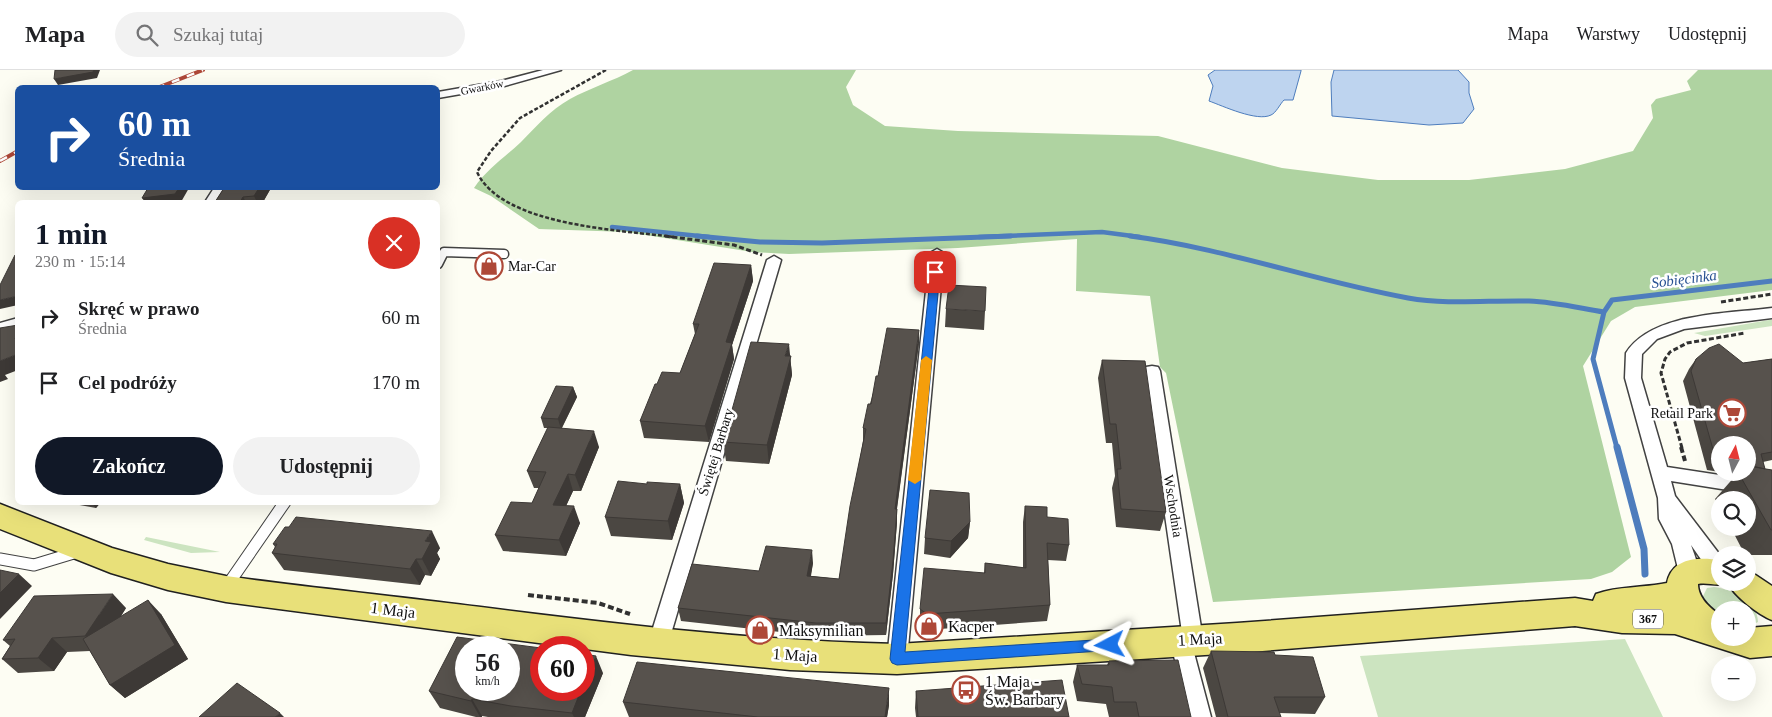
<!DOCTYPE html>
<html lang="pl">
<head>
<meta charset="utf-8">
<style>
	:root { --surface:#fff; --page:#f2f2f2; --text:#202124; --muted:#757577; --line:#e0e0e0; --accent:#111827 }
	body { margin:0; font-family:Georgia,serif; background:var(--page); color:var(--text); height:100vh; display:flex; flex-direction:column; font-size:19px; white-space:nowrap }
	* { box-sizing:border-box; margin:0 }
	p { font-size:16px; color:var(--muted) }
	.icon { flex:none; width:28px; height:28px; fill:none; stroke:currentColor; stroke-width:2; stroke-linecap:round; stroke-linejoin:round }
	.map { position:relative; flex:1; overflow:hidden }
	.sheet { position:absolute; left:15px; top:130px; width:425px; height:305px; display:flex; flex-direction:column; background:var(--surface); border-radius:8px; box-shadow:0 5px 20px #0002 }
	.sheet>* { flex:none }
	.top-card { position:absolute; left:15px; top:15px; width:425px; height:105px; border-radius:8px; box-shadow:0 5px 20px #0002; background:#1a4fa0; color:#fff; overflow:hidden }
	.needle { width:32px; rotate:7deg }
	.buttons { position:absolute; left:1711px; top:366px; display:grid; gap:10px }
	.buttons a { display:grid; place-items:center; width:45px; height:45px; border-radius:50%; background:var(--surface); box-shadow:0 5px 20px #0002; font-size:25px }
	.speed { position:absolute; left:455px; top:566px; display:flex; gap:10px; font-size:25px; font-weight:700; text-align:center }
	.speed>* { display:grid; place-content:center; width:65px; height:65px; border-radius:50%; background:var(--surface); box-shadow:0 5px 20px #0002; line-height:1 }
	.speed small { font-size:12px; font-weight:400 }
	.speed .limit { border:8px solid #d22; background:#fff; color:#111 }
	.pin { position:absolute; display:grid; place-items:center; width:42px; height:42px; color:#fff; margin:-21px; border-radius:10px; box-shadow:0 2px 8px #0006 }
	.me { position:absolute; width:55px; margin:-28px; rotate:266deg; stroke-linejoin:round; filter:drop-shadow(0 0 4px #0008) }
	.turn { display:flex; align-items:center; gap:18px; height:105px; padding:0 20px; font-size:22px }
	.turn .icon { width:65px; height:65px; stroke-width:2.5 }
	.turn b { display:block; font-size:35px; line-height:42px }
	.round { display:grid; place-items:center; flex:none; width:52px; height:52px; border-radius:26px; background:var(--page) }
	.headline { display:flex; align-items:center; justify-content:space-between; height:85px; padding:0 20px }
	h1 { font-size:30px; font-weight:700; line-height:38px; color:var(--accent) }
	.cta { display:flex; gap:10px; margin-top:auto; padding:10px 20px }
	.cta a { flex:1; height:58px; border-radius:30px; background:var(--accent); color:#fff; font-size:20px; font-weight:700; line-height:58px; text-align:center }
	.cta a+a { background:var(--page); color:var(--text) }
	ul { padding:0; list-style:none }
	li { display:flex; align-items:center; gap:15px; height:65px; padding:0 20px }
	li div { flex:1 }
	li b { display:block; font-size:19px }
	li em { font-style:normal }
	header { display:flex; align-items:center; gap:30px; box-sizing:border-box; height:70px; padding:0 25px; background:var(--surface); border-bottom:1px solid var(--line) }
	header strong { font-size:24px }
	nav { display:flex; gap:28px; margin-inline-start:auto; font-size:18px }
	.search { width:350px; height:45px; background:var(--page); display:flex; align-items:center; gap:12px; box-sizing:border-box; padding:0 18px; border-radius:28px; color:var(--muted); font-size:19px }
	.map>svg:first-child { display:block }
	.green { fill:#cce4c0 }
	.forest { fill:#afd3a1 }
	.water { fill:#bed4ef; stroke:#4e7dbd }
	.lines { fill:none; stroke-linecap:round; stroke-linejoin:round }
	.stream-far2 { stroke:#4e7dbd; stroke-width:4.5 }
	.stream-far1 { stroke:#4e7dbd; stroke-width:5 }
	.stream { stroke:#4e7dbd; stroke-width:7 }
	.service-far1-casing { stroke:#424242; stroke-width:11 }
	.service-casing { stroke:#424242; stroke-width:13 }
	.minor-casing { stroke:#424242; stroke-width:3 }
	.primary-casing { stroke:#202020; stroke-width:3 }
	.path-far2 { stroke:#313131; stroke-width:2.5; stroke-dasharray:4 2; stroke-linecap:butt }
	.path-far1 { stroke:#313131; stroke-width:3; stroke-dasharray:5 2.5; stroke-linecap:butt }
	.path { stroke:#313131; stroke-width:4; stroke-dasharray:6 3; stroke-linecap:butt }
	.service-far1 { stroke:#fff; stroke-width:8 }
	.service { stroke:#fff; stroke-width:11 }
	.minor { fill:#fff; fill-rule:evenodd }
	.primary { fill:#e8e079; fill-rule:evenodd }
	.rail-casing { stroke:#ae4838; stroke-width:4 }
	.rail { stroke:#fff; stroke-width:2.5; stroke-dasharray:8; stroke-linecap:butt }
	.wall { fill:#4b4742 }
	.shaded-wall { fill:#3d3936 }
	.building { fill:#57524d; stroke:#3d3936; fill-rule:evenodd }
	.route { fill:#1a73e8; stroke:#114b97 }
	.slow { fill:#f59e0b }
	.labels { text-anchor:middle; dominant-baseline:central; stroke-width:5; stroke-linejoin:round; paint-order:stroke }
	.far-street-label { font-size:11px; fill:#0f0f0f; stroke:#fff }
	.shield { fill:#fff; stroke:#575757; stroke-width:1 }
	.shield-label { font-size:12px; font-weight:bold; fill:#0f0f0f }
	.poi-label { font-size:14px; fill:#0f0f0f; stroke:#fff; text-anchor:start }
	.street-label { font-size:14px; fill:#0f0f0f; stroke:#fff }
	.water-label { font-size:15px; font-style:italic; fill:#275092; stroke:#fff }
	.near-street-label { font-size:16px; fill:#0f0f0f; stroke:#fff }
	.near-poi-label { font-size:16px; fill:#0f0f0f; stroke:#fff; text-anchor:start }
</style>
</head>
<body>
<header>
<strong>Mapa</strong>
<div class="search"><svg class="icon" aria-label="search" viewBox="0 0 24 24"><circle cx="10" cy="10" r="6"/><path d="M15 15l6 6"/></svg>Szukaj tutaj</div>
<nav><a>Mapa</a><a>Warstwy</a><a>Udostępnij</a></nav>
</header>
<div class="map">
<svg width="1772" height="647" viewBox="0 0 1772 647">
	<rect width="100%" height="100%" fill="#fdfdf3"/>
	<!-- green -->
	<path class="green" d="M1769,250h3v6l-67,10 -11,-3z
		M146,467l74,15 -29,1 -47,-13z
		M1714,517c18,2 44,14 44,35l-10,5v-17h-28v10l-7,-5 -11,-17 5,-10z
		M1625,569l38,78h-285l-18,-61z"/>
	<!-- forest -->
	<path class="forest" d="M633,0h223l-10,17 7,18 32,21 73,5 200,5 124,32 96,12h91l96,-11 68,-18 20,-33 -2,-13 5,-6 35,-9 -4,-9 11,-11h74v220l-137,17 -24,14 -28,45 48,191 -19,15 -21,7 -378,23 -47,-229 -6,-6 -10,-71 -74,-5 1,-52 -119,9 -169,6 -37,-2 -125,-20 -88,-3 -48,-33 -17,-8c13,-19 30,-30 47,-46 15,-15 29,-32 49,-43 20,-11 43,-18 63,-29z"/>
	<!-- water -->
	<path class="water" d="M1215,0h86v1l-8,29h-9c-4,4 -8,13 -13,15 -14,7 -48,-9 -62,-14l4,-15 -5,-11z
		M1334,0h124l11,12v11l5,16 -11,14 -34,2 -97,-9 -1,-34z"/>
	<g class="lines">
		<!-- stream-far2 -->
		<path class="stream-far2" d="M612,157l97,10
			M979,167l123,-5 38,5"/>
		<!-- stream-far1 -->
		<path class="stream-far1" d="M697,166l63,6 62,1 189,-7
			M1130,166c94,12 184,45 278,62 40,7 81,2 121,3 26,1 50,7 75,11
			M1617,378l-24,-89 11,-47 8,-12 160,-19"/>
		<!-- stream -->
		<path class="stream" d="M1617,377l27,102 1,25"/>
		<!-- service-far1 casing -->
		<g class="service-far1-casing">
			<path id="service-far1" d="M438,194l6,-12 60,2"/>
		</g>
		<!-- service casing -->
		<g class="service-casing">
			<path id="service" d="M0,489l34,6 43,-13
				M227,516l58,-84"/>
		</g>
		<!-- minor casing -->
		<g class="minor-casing">
			<path id="minor" d="M543,0h18l-60,17 -63,11v-6l63,-11z
				M214,118h12l-9,14h-12z
				M937,179l7,4 -37,406 -3,7 -7,2 -7,-2 -3,-7 43,-406z
				M774,186l7,4 -113,384 -3,6 -7,3 -7,-3 -3,-6 119,-384z
				M1772,238v10l-88,11 -27,10 -15,15 -1,24 26,89 105,16v14l-101,-16 4,15 45,59v20l-13,-7 -16,-23c4,12 10,23 4,36l-7,2 -7,-2 -9,-37 -13,-25 -1,-21 -33,-120 1,-25c26,-41 102,-39 146,-45z
				M18,248v10l-18,5v-10z
				M1152,296l6,1 2,4 43,269 -3,6 -7,3 18,68h-22l-19,-77 3,-6 9,-2 -38,-261 2,-4z"/>
		</g>
		<!-- primary casing -->
		<g class="primary-casing">
			<path id="primary" d="M0,434l112,44 56,16 58,12c76,11 153,18 230,28 146,18 293,37 441,40l340,-21 338,-25 18,3 3,-7c22,-8 47,-6 71,-11 5,-26 32,-26 53,-23v22h28v-12l24,16v34c-13,-5 -38,-24 -44,-37 -11,4 -20,-1 -30,1 0,14 12,24 22,31v23h28v-10l24,-2v30l-22,2 -75,-24 -53,-1 -47,-7 -338,27 -340,21 -107,-4 -159,-15 -405,-53 -58,-12 -57,-17 -111,-44z"/>
		</g>
		<!-- path-far2 -->
		<path class="path-far2" d="M606,0l-86,48 -29,33 -14,21c25,54 144,58 197,65"/>
		<!-- path-far1 -->
		<path class="path-far1" d="M665,166l69,9 28,10
			M1721,232l51,-8
			M1682,378l-21,-75 4,-14 5,-7 17,-9 58,-10"/>
		<!-- path -->
		<path class="path" d="M1681,377l4,14
			M528,525l70,8 32,11"/>
		<!-- service-far1 -->
		<use href="#service-far1" class="service-far1"/>
		<!-- service -->
		<use href="#service" class="service"/>
		<!-- minor -->
		<use href="#minor" class="minor"/>
		<!-- primary -->
		<use href="#primary" class="primary"/>
		<!-- rail casing -->
		<g class="rail-casing">
			<path id="rail" d="M157,18l46,-18
				M0,91l18,-10"/>
		</g>
		<!-- rail -->
		<use href="#rail" class="rail"/>
	</g>
	<!-- wall -->
	<path class="wall" d="M224,118h47l-8,14h-48z
		M751,195l2,16 -21,64 2,14 -25,83 -65,-4 -4,-17 17,-37 23,-11 15,-39 -2,-10z
		M946,239l39,2 -1,19 -39,-3z
		M919,273l-22,166v13l-4,52 -7,61 -69,1 -136,-15 -3,-13 81,-37 54,-8 -2,13 28,3 24,-138v-13l15,-52z
		M790,286l2,19 -23,89 -43,-3 -3,-19z
		M1696,289l47,4 29,-4v101l-9,2 2,7 7,1v85h-27l-14,-27h17v-28h-28v8l-5,-9 21,-24 -14,-3h26v-27h-28v27l-13,-2 -24,-89 6,-12z
		M1102,290l64,152 -6,19 -44,-4 -4,-39 3,-12 -3,-33h-6l-8,-65z
		M573,317l4,10 -15,31 37,19 -18,44h-8l-7,15 14,17 -14,33 -63,-5 -8,-16 37,-32 7,-15h-5l-7,-17 21,-43h-4l-3,-10z
		M647,414h33l4,19 -12,37 -61,-4 -6,-19z
		M63,432h38l-5,6z
		M1025,436l22,11 22,28 -3,16 -18,-1 2,45 -3,16 -121,9 -6,-5v-16l64,-36 1,-10 38,5v-46z
		M970,452l-2,16 -18,20 -26,-4 1,-16z
		M273,474l167,4 -3,5 3,6 -9,17 -6,-1 -5,10 -136,-15 -12,-17 3,-6z
		M126,538l-5,8 40,-2 27,45 -63,39 -15,-13 -20,-34 -23,1 -13,19 -36,2 -16,-14 8,-13 -7,-6z
		M1211,581l64,4 50,42 -10,17 -36,-1 2,4h-65l-13,-49z
		M1109,591l82,56h-82l-3,-13 -29,-3 -4,-19 4,-17h30z
		M603,603l-18,44h-97l-6,-1v1h-6l-36,-9 -11,-17z
		M916,621l153,26h-153l-1,-9z
		M623,632l266,3 -2,12h-258z"/>
	<!-- shaded-wall -->
	<path class="shaded-wall" d="M94,0h6l-3,8 -39,7 -4,-6z
		M179,118h10l-8,14h-36l-3,-4z
		M259,118h12l-8,14h-6l-3,-6z
		M243,127l3,5h-6z
		M751,195l2,16 -21,64 2,14 -25,83 -4,-16 21,-84z
		M18,226v9l-18,4v-9z
		M919,260v13l-24,179v-13z
		M18,261v11l-3,-3z
		M789,274l3,31 -23,89 -2,-19 18,-89z
		M18,284v16l-13,5 3,4 -8,3v-21z
		M573,317l4,10 -16,32 -3,-10z
		M594,361l5,16 -18,44 -6,-16z
		M568,404l5,17 -14,30 -6,-16z
		M680,414l4,19 -12,37 -4,-19z
		M91,432h10l-5,6z
		M574,436l6,17 -14,33 -7,-16z
		M897,439v13l-4,52 -7,61v-12z
		M970,452l-2,16 -18,20 1,-17z
		M432,461l8,17 -3,5 3,6 -9,17 -9,-17 3,-18z
		M812,480l1,13 -5,26 -1,-13z
		M416,489l9,16 -5,10 -10,-16z
		M19,504l13,12 -32,33v-26z
		M113,524l13,14 -26,42 -15,-14z
		M148,530l13,14 27,45 -63,39 -15,-13z
		M52,568l15,14 -13,19 -16,-13z
		M596,586l7,17 -18,44h-11l-2,-4 9,-23h3v-6z
		M889,618v17l-2,12h-2z
		M472,629l10,17v1h-2l-9,-16z
		M280,643l4,4h-9z"/>
	<!-- building -->
	<path class="building" d="M55,0h39l-1,2 -39,7z
		M148,118h31l-4,6 -33,4z
		M224,118h35l-5,8 -11,1 -3,5h-25z
		M15,185h3v41l-18,4v-15z
		M714,193l37,2 -25,77 6,1 -27,83 -65,-5 15,-37h2l5,-12 18,1 19,-49h-6z
		M949,215l37,2 -1,24 -39,-2z
		M18,255v6l-3,8 3,3v12l-18,7v-33z
		M887,258l32,2 -24,179h2l-4,52 -7,62h-70l-138,-15 14,-44 67,7 7,-25 46,4 -5,26 32,3 11,-73 16,-77 -3,-1 5,-24h3l5,-28h2z
		M751,272l38,2 -4,12h6l-24,89 -44,-3z
		M1719,274l24,19 29,-4v93l-11,2 4,15 -17,-4v-20h-28v16l-4,-1 -25,-89 5,-12 13,-11z
		M1102,290l43,1 21,151 -45,-3 -4,-40h4l-5,-45h-6z
		M556,316l17,1 -15,32 -17,-1z
		M548,357l46,4 -19,44 -7,-1 -15,31 21,1 -15,34 -64,-5 16,-33 21,1 14,-31 -19,-1z
		M1748,396l24,4v60h-1l-32,-56 10,-1 -1,-3z
		M618,411l29,3v-2l33,2 -12,37 -63,-4z
		M930,420l39,3 1,29 -19,19 -26,-3z
		M1025,436l22,1v10l21,2 1,26 -22,-2 3,62 -123,9 -7,-5 4,-41 61,5v-10l41,5z
		M296,447l136,14 -7,10 6,1 -9,17h-6l-6,10 -138,-16 5,-9h-4l12,-17h4z
		M0,500l19,4 -19,19z
		M113,524l-28,42 -33,2 -14,20 -36,1 13,-20 -12,1 31,-44z
		M148,530l27,45 -65,40 -27,-46z
		M457,567l84,11v42h40l-9,23 -61,-7 -39,-7 -1,2 -42,-10zM466,578h43v42h-43z
		M1211,581l63,1 1,3 38,2 12,40h-51l7,20h-53z
		M584,584l12,2 -12,28z
		M1178,590l13,57h-52l-3,-15h-22l-2,-15 -30,-3 -5,-19h32v-4z
		M637,592l252,26 -4,29h-127l-135,-15z
		M1062,610l7,37h-151l-2,-26z
		M237,613l43,30 -5,4h-76z"/>
	<!-- route -->
	<path class="route" d="M931,200l9,2 -35,380 205,-13 5,2 2,4 -2,5 -218,15 -5,-2 -2,-4z"/>
	<!-- slow -->
	<path class="slow" d="M926,286l6,4 -11,120 -6,4 -7,-4 13,-120z"/>
	<!-- icons -->
	<defs>
		<g id="shop-ring" transform="scale(1.4375)"><circle r="9.5" fill="#fff" stroke="#ae4838" stroke-width="1.5"/><path d="M-5-2.5h2.3a2.7 3.5 0 0 1 5.4 0H5L5.5 6h-11ZM-1.5-2.5h3a1.5 2.3 0 0 0-3 0Z" fill="#ae4838"/></g>
		<g id="supermarket-ring" transform="scale(1.4375)"><circle r="9.5" fill="#fff" stroke="#ae4838" stroke-width="1.5"/><path d="M-6-5.5h2.5l.6 2H6L4.5 2H-2.5L-4.4-4H-6ZM-1.5 3.2a1.3 1.3 0 1 0 .1 0ZM3 3.2a1.3 1.3 0 1 0 .1 0Z" fill="#ae4838"/></g>
		<g id="bus-ring" transform="scale(1.4375)"><circle r="9.5" fill="#fff" stroke="#ae4838" stroke-width="1.5"/><path d="M-5-6H5V4H4V6H2V4H-2V6H-4V4H-5ZM-3.5-4V0h7V-4ZM-3.5 1.2v1.5H-2V1.2ZM2 1.2v1.5H3.5V1.2Z" fill="#ae4838"/></g>
	</defs>
	<g fill-rule="evenodd">
		<use href="#shop-ring" x="489" y="196"/>
		<use href="#supermarket-ring" x="1732" y="343"/>
		<use href="#shop-ring" x="929" y="556"/>
		<use href="#shop-ring" x="760" y="560"/>
		<use href="#bus-ring" x="966" y="620"/>
	</g>
	<g class="labels">
		<!-- far-street labels -->
		<g class="far-street-label">
			<text transform="translate(482 17) rotate(-11)">Gwarków</text>
		</g>
		<!-- shield labels -->
		<rect class="shield" x="1633" y="539.5" width="30" height="19" rx="4"/>
		<g class="shield-label">
			<text x="1648" y="549">367</text>
		</g>
		<!-- poi labels -->
		<g class="poi-label">
			<text x="508" y="196">Mar-Car</text>
			<text x="1713" y="343" text-anchor="end">Retail Park</text>
		</g>
		<!-- street labels -->
		<g class="street-label">
			<text transform="translate(716 382) rotate(-73)">Świętej Barbary</text>
			<text transform="translate(1173 436) rotate(81)">Wschodnia</text>
		</g>
		<!-- water labels -->
		<g class="water-label">
			<text transform="translate(1684 209) rotate(-7)">Sobięcinka</text>
		</g>
		<!-- near-street labels -->
		<g class="near-street-label">
			<text transform="translate(393 540) rotate(7)">1 Maja</text>
			<text transform="translate(1200 569) rotate(-3)">1 Maja</text>
			<text transform="translate(795 585) rotate(4)">1 Maja</text>
		</g>
		<!-- near-poi labels -->
		<g class="near-poi-label">
			<text x="948" y="556">Kacper</text>
			<text x="779" y="560">Maksymilian</text>
			<text x="985" y="611">1 Maja -<tspan x="985" dy="18">Św. Barbary</tspan></text>
		</g>
	</g>
</svg>
<div class="buttons">
<a><svg class="needle" viewBox="-14 -14 28 28"><path d="M0-13l5 13h-10z" fill="#e53935"/><path d="M0 13l5-13h-10z" fill="#757577"/></svg></a>
<a><svg class="icon" aria-label="search" viewBox="0 0 24 24"><circle cx="10" cy="10" r="6"/><path d="M15 15l6 6"/></svg></a>
<a><svg class="icon" aria-label="layers" viewBox="0 0 24 24"><path d="M12 4l9 5-9 5-9-5zM3 14l9 5 9-5"/></svg></a>
<a>+</a>
<a>−</a>
</div>
<div class="speed"><div>56<small>km/h</small></div><div class="limit">60</div></div>
<div class="pin" style="left:935px;top:202px;background:#d93025"><svg class="icon" aria-label="arrive" viewBox="0 0 24 24"><path d="M6 21V4h12l-3 4 3 4H6"/></svg></div>
<svg class="me" style="left:1110px;top:575px" viewBox="-20 -20 40 40"><path d="M0-17L14 15 0 8-14 15z" fill="#1a73e8" stroke="#fff" stroke-width="4"/></svg>
<div class="top-card">
<div class="turn"><svg class="icon" aria-label="right" viewBox="0 0 24 24"><path d="M7 20v-9h11M14 6l5 5-5 5"/></svg><div><b>60 m</b>Średnia</div></div>
</div>
<section class="sheet">
<div class="headline"><div><h1>1 min</h1><p>230 m · 15:14</p></div><a class="round" style="background:#d93025;color:#fff"><svg class="icon" aria-label="close" viewBox="0 0 24 24"><path d="M6 6l12 12M18 6L6 18"/></svg></a></div>
<ul>
<li><svg class="icon" aria-label="right" viewBox="0 0 24 24"><path d="M7 20v-9h11M14 6l5 5-5 5"/></svg><div><b>Skręć w prawo</b><p>Średnia</p></div><em>60 m</em></li>
<li><svg class="icon" aria-label="arrive" viewBox="0 0 24 24"><path d="M6 21V4h12l-3 4 3 4H6"/></svg><div><b>Cel podróży</b></div><em>170 m</em></li>
</ul>
<div class="cta"><a>Zakończ</a><a>Udostępnij</a></div>
</section>
</div>
</body>
</html>
